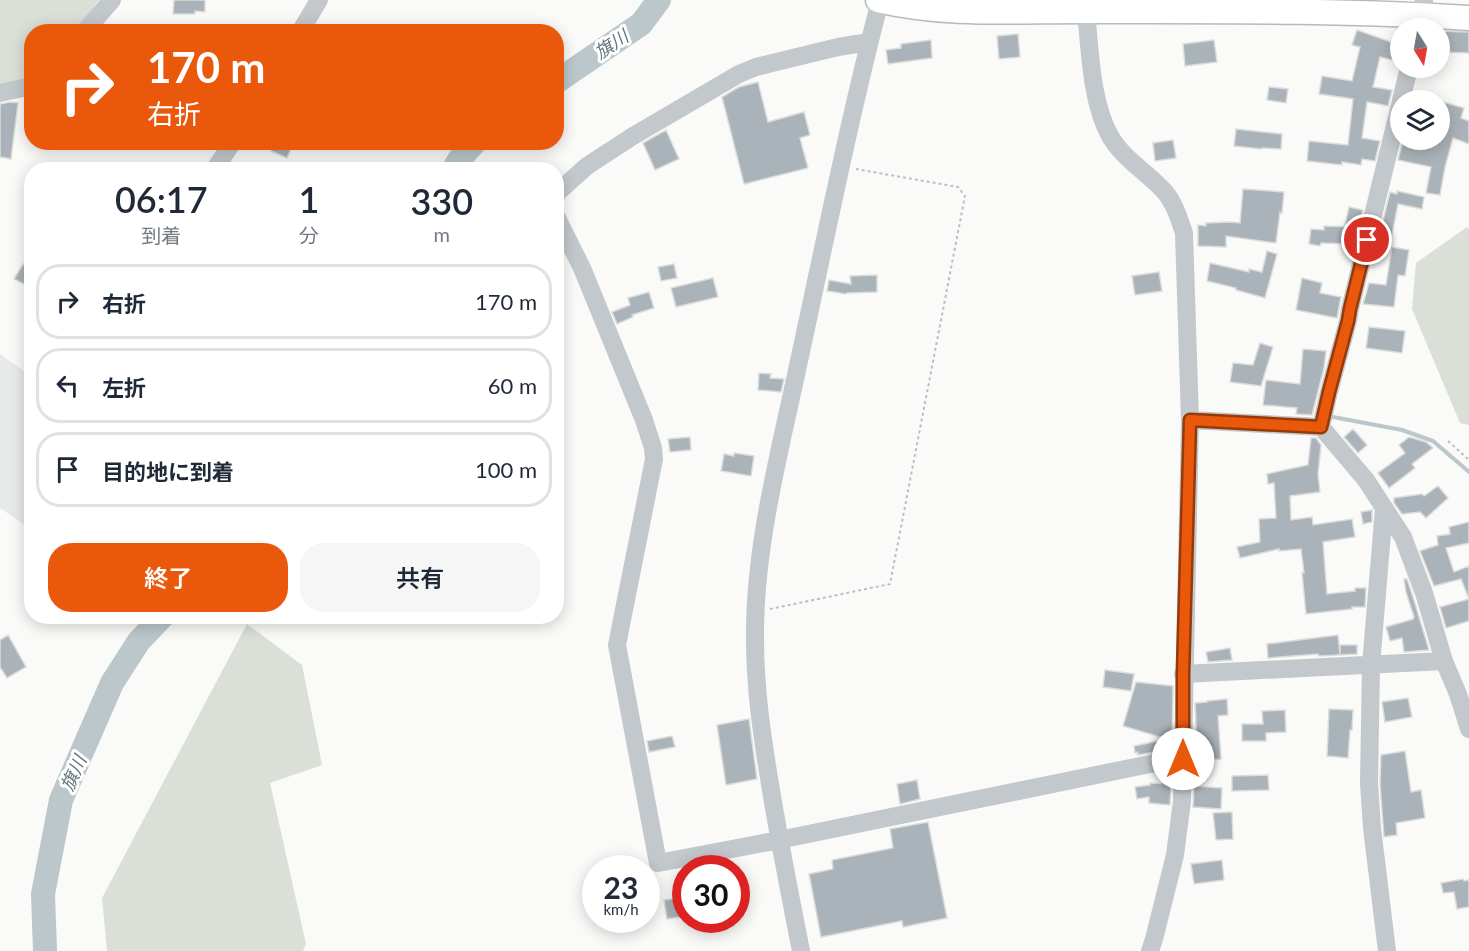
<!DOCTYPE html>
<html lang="ja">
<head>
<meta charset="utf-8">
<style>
	:root { --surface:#fff; --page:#f6f6f7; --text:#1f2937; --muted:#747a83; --line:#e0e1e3; --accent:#ea580c }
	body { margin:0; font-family:Lato,"Noto Sans JP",sans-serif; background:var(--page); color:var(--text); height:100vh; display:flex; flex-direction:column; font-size:22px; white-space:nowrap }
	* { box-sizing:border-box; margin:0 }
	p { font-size:20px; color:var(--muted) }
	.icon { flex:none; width:33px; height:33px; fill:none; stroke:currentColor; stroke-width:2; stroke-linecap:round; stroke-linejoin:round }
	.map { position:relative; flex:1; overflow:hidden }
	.drawer { position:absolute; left:24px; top:162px; width:540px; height:462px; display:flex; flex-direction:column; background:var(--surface); border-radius:24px; box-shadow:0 3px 15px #0003 }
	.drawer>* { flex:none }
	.top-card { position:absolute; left:24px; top:24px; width:540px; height:126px; border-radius:24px; box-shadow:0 3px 15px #0003; background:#ea580c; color:#fff; overflow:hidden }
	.needle { width:39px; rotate:169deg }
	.buttons { position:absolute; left:1390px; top:18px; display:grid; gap:12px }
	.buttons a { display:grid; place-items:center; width:60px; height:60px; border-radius:50%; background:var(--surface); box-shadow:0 3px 15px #0003; font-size:30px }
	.speed { position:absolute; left:582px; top:855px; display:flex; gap:12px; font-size:30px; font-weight:700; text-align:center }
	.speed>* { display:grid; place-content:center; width:78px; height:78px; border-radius:50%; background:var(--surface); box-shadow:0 3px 15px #0003; line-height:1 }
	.speed small { font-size:15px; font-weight:400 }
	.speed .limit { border:9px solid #d22; background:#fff; color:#111 }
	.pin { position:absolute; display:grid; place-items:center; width:51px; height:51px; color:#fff; margin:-26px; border:3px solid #fff; border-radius:50%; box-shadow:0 2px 6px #0007 }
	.me { position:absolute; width:66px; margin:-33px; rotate:0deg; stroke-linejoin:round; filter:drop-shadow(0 0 4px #0008) }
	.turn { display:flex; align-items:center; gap:21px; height:126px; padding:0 24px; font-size:27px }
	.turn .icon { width:78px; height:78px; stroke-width:2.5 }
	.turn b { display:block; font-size:42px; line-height:51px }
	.eta { display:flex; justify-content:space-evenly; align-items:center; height:102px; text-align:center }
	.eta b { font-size:36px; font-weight:600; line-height:42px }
	.action { display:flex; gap:12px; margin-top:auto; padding:12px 24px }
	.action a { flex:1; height:69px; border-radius:24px; background:var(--accent); color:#fff; font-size:24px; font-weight:600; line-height:69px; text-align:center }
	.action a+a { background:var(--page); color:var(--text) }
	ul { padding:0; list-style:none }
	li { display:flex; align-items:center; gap:18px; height:75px; margin:0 12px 9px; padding:0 12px; border:3px solid var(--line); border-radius:24px }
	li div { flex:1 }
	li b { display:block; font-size:22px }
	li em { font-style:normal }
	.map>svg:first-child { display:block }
	.built { fill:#e8e9e9 }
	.green { fill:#dadfd7 }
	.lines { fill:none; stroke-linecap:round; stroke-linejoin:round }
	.stream { stroke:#bbc7cb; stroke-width:4 }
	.river { stroke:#bbc7cb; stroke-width:24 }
	.building { fill:#aab3b9; stroke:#dcdcda; stroke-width:1.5 }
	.major-casing { stroke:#b5babe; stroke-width:27 }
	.path { stroke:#bbbfc2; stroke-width:2; stroke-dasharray:3 3; stroke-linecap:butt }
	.minor { stroke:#c3c8cc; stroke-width:18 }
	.major { stroke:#fff; stroke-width:24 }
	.route-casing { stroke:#983908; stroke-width:15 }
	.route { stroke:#ea580c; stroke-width:10 }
	.labels { text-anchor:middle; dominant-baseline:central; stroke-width:6; stroke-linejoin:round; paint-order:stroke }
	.water-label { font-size:18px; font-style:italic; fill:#60757c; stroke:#fff }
</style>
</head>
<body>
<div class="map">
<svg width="1469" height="951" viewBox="0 0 1469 951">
	<rect width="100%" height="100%" fill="#fafaf8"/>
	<!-- built -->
	<path class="built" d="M0,354l31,22v153l-31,-21z"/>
	<!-- green -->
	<path class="green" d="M0,0h99l-24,31 -43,1 -1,46 -31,6z
		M1467,227l2,2v196l-9,-2 -48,-114 4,-46z
		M247,624l55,41 20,100 -52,18 36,161 -3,7h-196l-5,-53z"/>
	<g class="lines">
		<!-- stream -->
		<path class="stream" d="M1333,417l69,13 31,11 36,31"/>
		<!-- river -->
		<path class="river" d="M556,82l85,-58 18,-24
			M453,170l6,-10 16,-18
			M45,951l-2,-57 18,-94 51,-117 27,-42 24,-25"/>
	</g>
	<!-- building -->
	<path class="building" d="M174,0h31v12l-10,-1v3h-22z
		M1397,29h4v31l-1,2 -20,-5 -7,30 19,3 -4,16 -21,-4 -5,36 18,3 -5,20 -13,-2 -1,6 -19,-3v3l-35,-4 2,-20 39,4 5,-46 -34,-5 3,-18 30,5 8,-34 -8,-2 5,-15 34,12z
		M1440,31l29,1v21l-29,-1z
		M1018,34l2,23 -21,2 -2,-23z
		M931,40l1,18 -44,6 -2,-14 15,-2v-4z
		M1214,40l3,22 -32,4 -2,-22z
		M758,82l10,40 36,-10 6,23 -10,3 8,30 -64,16 -22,-87 17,-10z
		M1269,87l19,2 -2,14 -19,-3z
		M1440,101l24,7 -3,10 8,3v23l-16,-6 -8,29 -5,28 -14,-2 5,-26 -33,-7 5,-20h37l3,-18 -3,-1z
		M10,102l8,1 -7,56 -11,-2v-53z
		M1236,129l46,5 -1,15 -19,-1 -1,1 -27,-3z
		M666,130l13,29 -24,11 -12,-27z
		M1173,140l3,18 -21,3 -2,-18z
		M275,142h19l-7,16 -16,-7z
		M1243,189l41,3 -2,21 -2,-1 -4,31 -50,-7v11l-28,-1v-21l8,1v-3l24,-1 10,1z
		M1397,191l27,6 -2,12 -24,-5 -6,31 -12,-2 10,-41 7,2z
		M1349,207l14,3 -5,18 -13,-3z
		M1324,226l30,1 -1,17 -32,-1 -1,3 -11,-2 2,-15 13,1z
		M1392,247l17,3 -4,26 -7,-1 -4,32 -31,-3 6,-21 17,2z
		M1267,251l10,3 -12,44 -29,-8v-2l-29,-7 3,-18 39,9v-3l13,3z
		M23,264l9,5v19l-18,-9z
		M674,264l3,14 -16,3 -3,-14z
		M1159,272l3,19 -27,4 -3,-19z
		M877,275v17l-30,1 -1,1 -19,-3 2,-11 22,4 -1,-8z
		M713,278l5,19 -42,10 -5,-19z
		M1302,278l20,5 -2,10 21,4 -4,21 -41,-8z
		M649,292l5,16 -22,7 1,2 -16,7 -5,-12 18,-7 -2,-7z
		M1369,327l36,4 -3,22 -36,-5z
		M1260,343l13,4 -12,39 -31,-4 3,-19 20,2z
		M1303,349l23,2 -2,17 -12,47 -16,-1 1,-6 -34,-3 3,-25 34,4z
		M759,373l12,1 -1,4 14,1 -3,13 -23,-2z
		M1353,429l14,16 -9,8 -14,-16z
		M690,437l1,13 -21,2 -2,-13z
		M1409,437l17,5 7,6 -21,16 3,4 -26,20 -11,-15 27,-20 -6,-8z
		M1311,438h5l5,7 -3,29 2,18 -30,4 1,24 21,-3 1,8 39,-6 3,18 -32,5 4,52 28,-3v-3h11l-1,19h-13v2l-46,5 -4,-41h2l-3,-24 -22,2v-2l-39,9 -3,-11 23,-5 -1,-23 17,-1 -2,-35 -6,1 -1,-10 41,-9z
		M734,453l20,3 -3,20 -30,-5 3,-17 10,2z
		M1438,486l10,12 -22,20 -6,-6 -18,2 -8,-11v-5l28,-4 2,2z
		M1372,510v12l-9,2 -2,-12z
		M1469,522v21l-23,5 8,24 15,-6v33l-8,-20 -27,7 -14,-35 18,-6 -1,-9 13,-2 -1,-7z
		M1404,579h3l6,18 16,53 -25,2 -2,-14 -12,3 -4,-14 27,-8 1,-2 -8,-25z
		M1469,599v22l-23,7 -6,-21z
		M8,635l18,32 -19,11 -7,-11v-27z
		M1338,635l2,19v-9h17v9l-38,2 -1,-2 -50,4 -1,-14z
		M1230,648l2,12 -24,2 -2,-10z
		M1105,670l29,4 -3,17 -28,-4z
		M1136,682l37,4 -1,63 -34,6v-3l-3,1 -1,-7 33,-7 -44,-13z
		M1408,698l4,19 -27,5 -3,-20z
		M1227,699l1,16 -10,1 3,43 -27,2v-17h3l-2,-41 12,-1v-1z
		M1329,709l24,1 -1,20h-2l-2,28 -21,-2z
		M1285,710l1,22 -20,1v8h-24v-17h21l-1,-13z
		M749,719l8,60 -31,6 -9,-60z
		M672,736l3,11 -26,5 -2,-11z
		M1405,751l6,41 10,-2 4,28 -29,5 1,12 -13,2 -4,-53 1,-29z
		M1268,775l1,15 -37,1v-15z
		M917,780l3,19 -20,5 -3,-20z
		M1150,783l21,1 -1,21 -21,-2v-6l-12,2 -2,-12 15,-2z
		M1194,786l28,2 -1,21 -28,-2z
		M1232,812l1,27 -17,1 -3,-27z
		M928,822l19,96 -44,9 -1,-6 -81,16 -12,-63 24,-5 -1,-9 61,-12 -3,-19z
		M1222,860l2,20 -30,4 -3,-20z
		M1463,879l1,2 5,-1v27l-12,2 -3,-17 -11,1 -2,-10z
		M686,897v19l-19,3 -3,-19z"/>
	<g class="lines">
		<!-- major casing -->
		<g class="major-casing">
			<path id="major" d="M878,0c71,17 145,10 218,11 124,0 249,-1 373,7"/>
		</g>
		<!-- path -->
		<path class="path" d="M1448,441l21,19
			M770,609l120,-25 75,-388 -7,-9 -102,-18"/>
		<!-- minor -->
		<path class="minor" d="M1088,1l-2,10c4,39 5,91 24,125 13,23 38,37 55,56 10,12 14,27 19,41l6,187 -8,381 -7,54 -21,84 -4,12
			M1418,28l6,-28
			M84,32l28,-32
			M300,32l19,-32
			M0,93l32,-7
			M1401,100l8,-32
			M1401,101l-51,208 -2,12 -19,71 -8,35 45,53 37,57 21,56 20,68 14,33 11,35
			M214,170l19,-28
			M556,196l2,-4 29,-26 46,-30 106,-62 17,-7 82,-20 31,-5
			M556,216l26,52 62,152 9,28 1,11 -37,186 41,218 121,-23 371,-76 33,-5
			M1190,420l131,7
			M1384,509l-13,156 -2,119 3,44 15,123
			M1183,674l261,-13
			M801,951c-11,-56 -22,-111 -31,-167 -8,-48 -15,-96 -15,-145 -1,-92 25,-188 44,-278 26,-120 50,-241 81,-360"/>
		<!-- major -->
		<use href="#major" class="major"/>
	</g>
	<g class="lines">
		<!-- route casing -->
		<g class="route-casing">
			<path id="route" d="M1183,759v-85l7,-254 131,7 8,-35 19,-71 2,-12 17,-69"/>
		</g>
		<!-- route -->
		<use href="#route" class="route"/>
	</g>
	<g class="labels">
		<!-- water labels -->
		<g class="water-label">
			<text transform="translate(611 44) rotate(-34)">旗川</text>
			<text transform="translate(73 773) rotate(-66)">旗川</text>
		</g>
	</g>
</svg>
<div class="buttons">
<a><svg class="needle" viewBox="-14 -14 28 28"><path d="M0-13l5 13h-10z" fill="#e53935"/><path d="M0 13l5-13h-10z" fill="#747a83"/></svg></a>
<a><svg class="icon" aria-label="layers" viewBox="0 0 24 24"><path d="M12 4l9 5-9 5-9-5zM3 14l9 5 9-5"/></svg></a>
</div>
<div class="speed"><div>23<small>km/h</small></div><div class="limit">30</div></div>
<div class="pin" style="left:1367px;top:240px;background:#d93025"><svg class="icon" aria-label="arrive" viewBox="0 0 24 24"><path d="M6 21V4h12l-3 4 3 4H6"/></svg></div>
<svg class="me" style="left:1183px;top:759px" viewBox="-20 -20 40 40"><circle r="19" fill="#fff"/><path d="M0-13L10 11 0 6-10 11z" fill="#ea580c"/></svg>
<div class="top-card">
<div class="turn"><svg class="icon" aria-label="right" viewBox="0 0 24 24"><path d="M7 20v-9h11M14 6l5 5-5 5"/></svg><div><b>170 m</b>右折</div></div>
</div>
<section class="drawer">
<div class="eta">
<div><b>06:17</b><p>到着</p></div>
<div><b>1</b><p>分</p></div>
<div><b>330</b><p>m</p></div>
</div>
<ul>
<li><svg class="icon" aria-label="right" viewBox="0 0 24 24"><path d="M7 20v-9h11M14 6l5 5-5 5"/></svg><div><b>右折</b></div><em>170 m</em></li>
<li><svg class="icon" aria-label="left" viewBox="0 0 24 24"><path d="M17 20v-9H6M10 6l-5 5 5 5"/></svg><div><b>左折</b></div><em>60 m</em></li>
<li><svg class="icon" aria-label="arrive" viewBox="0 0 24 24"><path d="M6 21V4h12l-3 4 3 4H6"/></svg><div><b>目的地に到着</b></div><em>100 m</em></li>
</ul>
<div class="action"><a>終了</a><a>共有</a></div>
</section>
</div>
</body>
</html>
